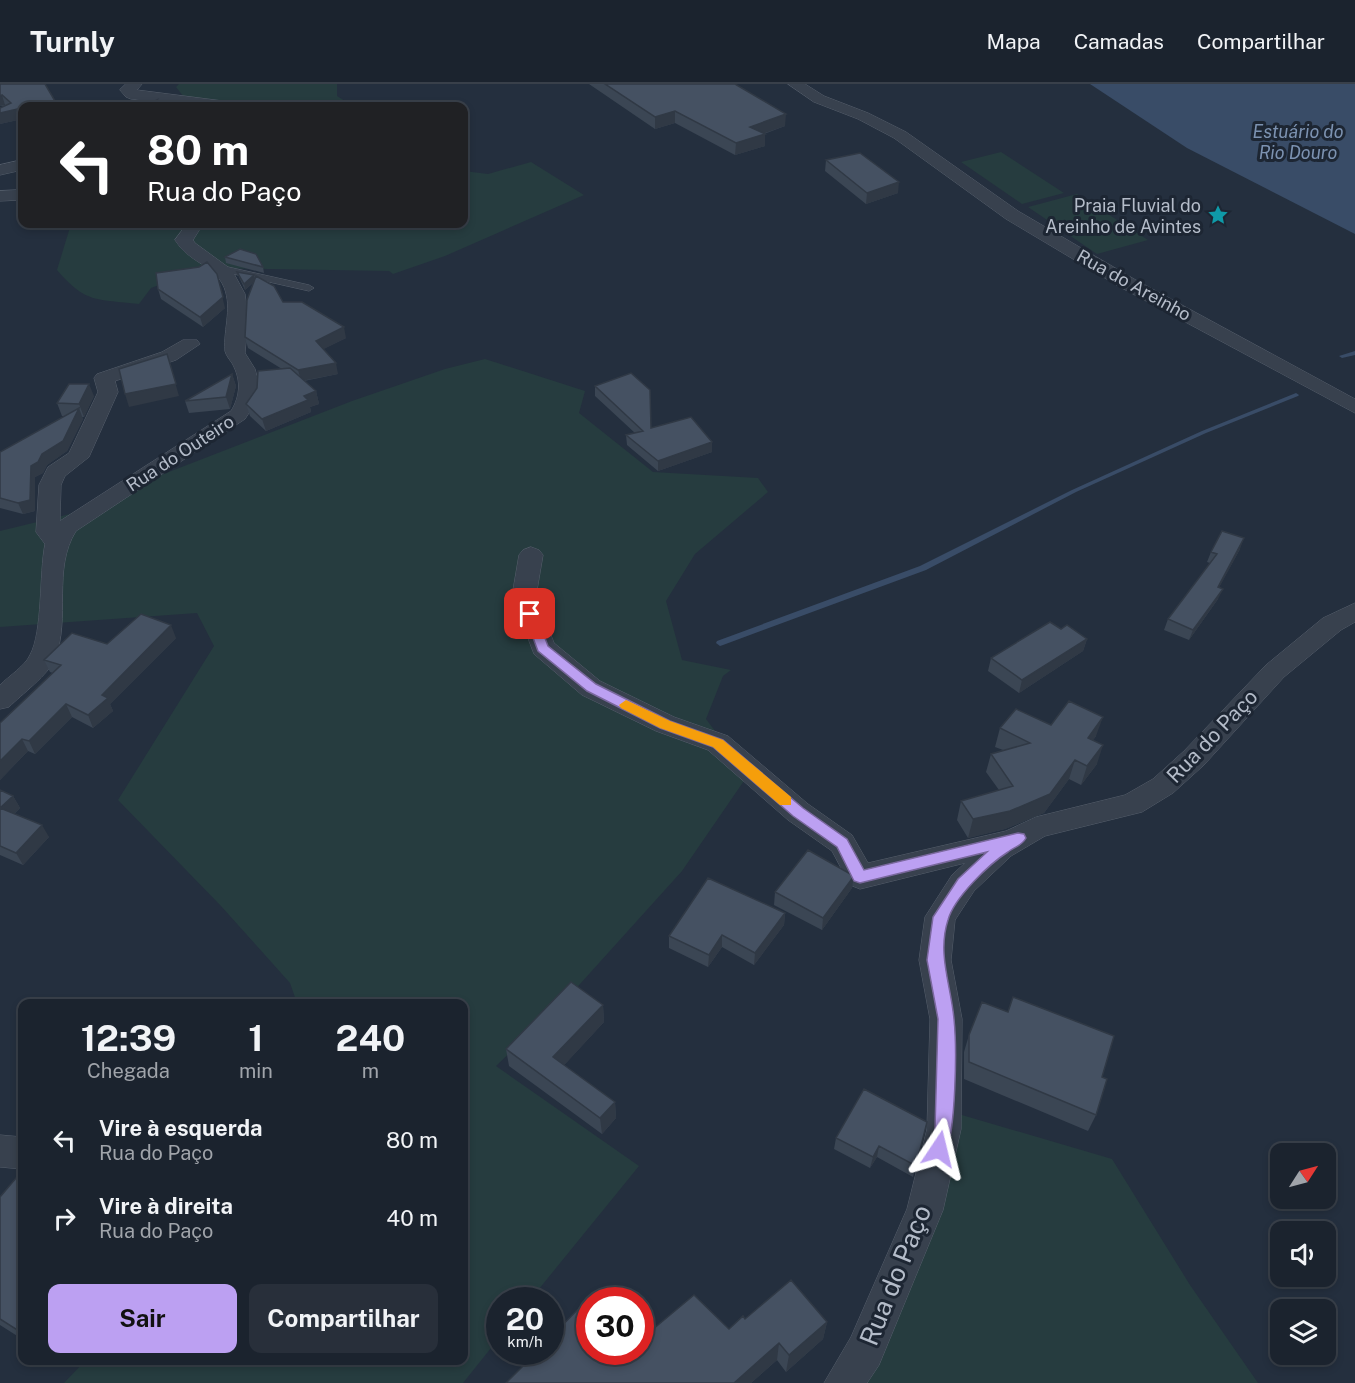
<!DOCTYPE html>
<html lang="pt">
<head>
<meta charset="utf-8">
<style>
	:root { --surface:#1b232e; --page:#282f3a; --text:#f1f3f6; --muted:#a0a4aa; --line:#39404a; --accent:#bca0f2 }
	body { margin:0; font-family:"Public Sans",sans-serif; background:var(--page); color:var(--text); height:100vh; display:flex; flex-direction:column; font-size:22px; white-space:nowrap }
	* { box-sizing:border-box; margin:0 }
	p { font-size:20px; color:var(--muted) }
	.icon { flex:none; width:33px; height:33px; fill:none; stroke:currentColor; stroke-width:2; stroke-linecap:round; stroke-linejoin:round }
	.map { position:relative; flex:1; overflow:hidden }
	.sheet { position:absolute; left:18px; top:915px; width:450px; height:366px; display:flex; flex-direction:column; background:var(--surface); border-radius:12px; box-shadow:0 3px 9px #0003,0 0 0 2px var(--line) }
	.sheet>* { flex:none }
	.guide { position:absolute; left:18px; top:18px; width:450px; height:126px; border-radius:12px; box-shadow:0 3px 9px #0003,0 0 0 2px var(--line); background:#202124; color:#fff; overflow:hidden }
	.needle { width:39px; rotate:54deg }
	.tools { position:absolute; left:1270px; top:1059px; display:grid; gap:12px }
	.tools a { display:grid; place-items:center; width:66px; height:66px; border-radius:12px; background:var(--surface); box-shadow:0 3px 9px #0003,0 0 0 2px var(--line); font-size:30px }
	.speed { position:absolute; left:486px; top:1203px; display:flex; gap:12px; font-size:30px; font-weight:700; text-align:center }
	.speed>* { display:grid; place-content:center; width:78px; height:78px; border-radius:50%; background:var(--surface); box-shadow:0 3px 9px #0003,0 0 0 2px var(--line); line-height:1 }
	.speed small { font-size:15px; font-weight:400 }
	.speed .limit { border:9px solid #d22; background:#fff; color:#111 }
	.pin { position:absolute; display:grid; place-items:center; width:51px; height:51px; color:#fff; margin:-26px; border-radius:12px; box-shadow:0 3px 9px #0006 }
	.me { position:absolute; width:66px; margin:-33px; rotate:10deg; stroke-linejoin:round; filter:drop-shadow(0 0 4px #0008) }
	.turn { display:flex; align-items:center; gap:21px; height:126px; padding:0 30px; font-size:27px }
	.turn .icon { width:78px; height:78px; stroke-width:2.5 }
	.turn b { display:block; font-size:42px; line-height:51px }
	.eta { display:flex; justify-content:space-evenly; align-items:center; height:102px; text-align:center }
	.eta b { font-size:36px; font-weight:700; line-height:42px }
	.cta { display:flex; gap:12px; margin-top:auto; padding:12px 30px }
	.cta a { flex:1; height:69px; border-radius:12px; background:var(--accent); color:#111; font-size:24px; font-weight:700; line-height:69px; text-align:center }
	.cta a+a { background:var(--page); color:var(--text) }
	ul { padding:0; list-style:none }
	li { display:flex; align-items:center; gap:18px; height:78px; padding:0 30px }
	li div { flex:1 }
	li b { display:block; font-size:22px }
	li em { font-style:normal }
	header { display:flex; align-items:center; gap:36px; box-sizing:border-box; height:84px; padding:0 30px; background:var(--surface); border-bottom:2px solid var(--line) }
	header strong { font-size:28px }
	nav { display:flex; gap:33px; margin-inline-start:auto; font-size:21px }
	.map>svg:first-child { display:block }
	.green { fill:#263c3f }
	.water { fill:#394c67 }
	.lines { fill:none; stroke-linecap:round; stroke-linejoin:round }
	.stream { fill:#394c67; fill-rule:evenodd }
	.service-casing { stroke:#565f6c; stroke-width:1 }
	.minor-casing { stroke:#565f6c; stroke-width:1 }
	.service { fill:#38414e; fill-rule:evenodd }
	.minor { fill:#38414e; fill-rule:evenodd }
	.wall { fill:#3b4654 }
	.shaded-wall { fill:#303945 }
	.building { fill:#455162; stroke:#303945; stroke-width:1.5 }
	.route { fill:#bca0f2; stroke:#7a689d; stroke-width:1.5 }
	.slow { fill:#f59e0b }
	.labels { text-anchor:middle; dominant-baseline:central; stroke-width:6; stroke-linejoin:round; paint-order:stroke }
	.far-water-label { font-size:18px; font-style:italic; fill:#7c92b1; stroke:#1d2633 }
	.far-poi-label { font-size:18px; fill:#b4bcc9; stroke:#1d2633; text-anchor:end }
	.far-street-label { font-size:18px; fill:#b4bcc9; stroke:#1d2633 }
	.street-label { font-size:21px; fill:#b4bcc9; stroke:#1d2633 }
	.near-street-label { font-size:26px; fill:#b4bcc9; stroke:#1d2633 }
</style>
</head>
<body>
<header>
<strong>Turnly</strong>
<nav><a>Mapa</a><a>Camadas</a><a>Compartilhar</a></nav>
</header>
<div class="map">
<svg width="1355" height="1299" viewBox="0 0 1355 1299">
	<rect width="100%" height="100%" fill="#242f3e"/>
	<!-- green -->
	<path class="green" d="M179,0h158v12l16,10h-162l-15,-19z
		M1001,68l63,41 -42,11 -61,-42z
		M531,78l53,33 -139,61 -52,18 -4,-3 -185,-3 -53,20 -12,16c-42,-5 -53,0 -82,-34l14,-46h393v-53l24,3z
		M1077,110l71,46 -51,14 -69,-47z
		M485,275l100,32 -6,22 74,59 105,6 10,14 -73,62 -29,47 16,59 49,10 -8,6 -17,43 42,56 -66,96 -111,123 -75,72 143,100 -109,134h-30l-1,38 -36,45h-399l21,-22 379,-1v-356l-167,-1 -7,-20 -69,-77 -103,-106 96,-154 -17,-33 -197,14v-96l70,-17 60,-27 222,-86 93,-32z
		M955,1029l157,46 78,126 68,98h-395z"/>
	<!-- water -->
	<path class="water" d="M1090,0h265v150l-168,-86z"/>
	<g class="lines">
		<!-- stream -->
		<path class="stream" d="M1355,267v4l-13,3 -3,-2z
			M1296,309l3,2 -1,1 -92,37 -130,59 -150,78 -203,75 -3,1 -4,-3 1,-2 203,-75 152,-76 130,-59z"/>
		<!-- service casing -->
		<g class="service-casing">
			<path id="service" d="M219,181l90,20 5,3 -5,3 -93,-21 -2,-2z"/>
		</g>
		<!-- minor casing -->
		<g class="minor-casing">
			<path id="minor" d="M126,0h16l-5,6 86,11 8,5h-39l-61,-7 -5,-2 -6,-7z
				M788,0h17l19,12 44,17 38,19 112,79 116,68 221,120v14l-235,-126 -114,-68 -112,-81 -36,-19 -44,-17z
				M22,76v10l-22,5v-10z
				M22,106v10l-22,1v-10z
				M187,140h16l-10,16 2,3 37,27 13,24 3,24 -3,35 10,16 4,15 -1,15 -13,20 -169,112c-24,38 -5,87 -21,128 -6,15 -34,36 -46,48l-9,2v-24c9,-9 25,-19 30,-30 13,-24 9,-81 15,-111l-9,-12 3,-47 9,-18 21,-14 29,-61 -4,-14 3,-4 65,-22 21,-12h14l3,4 -24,16 -61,21 3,11 -29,65 -24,19 -4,9 -1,36 171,-110c10,-16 10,-32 1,-48 -3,-4 -6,-8 -7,-12 -2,-23 9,-46 -3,-68 -9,-18 -34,-21 -47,-43z
				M531,463l8,3 4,5 -7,41 18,47 46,38 74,36 54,19 80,68 44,31 16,28 138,-32 30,-14 89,-22 28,-16 31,-28 82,-86 57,-47 32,-15v19l-14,8 -57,47 -80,88 -31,28 -31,19 -97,24 -34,20 -37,35 -19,29 -4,40 11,59 -1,110 -18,81 -64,155 -12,18h-43l27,-46 56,-128 20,-80 3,-110 -11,-59 6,-43 27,-42 13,-12 -105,26 -10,-4 -18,-34 -44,-31 -80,-70 -52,-19 -74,-36 -48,-41 -22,-58 7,-41 4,-5z
				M0,1051l22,2v32l-22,-2z"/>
		</g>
		<!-- service -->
		<use href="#service" class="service"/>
		<!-- minor -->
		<use href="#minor" class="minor"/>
	</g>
	<!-- wall -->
	<path class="wall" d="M0,0l55,17 2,5h-35v13l-22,5v-16l6,-2h-6z
		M589,0h146l50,42 -21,8h1v12l-30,9 -60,-32 -20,6z
		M826,76l72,33 -32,11 -41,-33z
		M22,85v14l-1,-1 -4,-11z
		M225,173l38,10 1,6 -38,-10z
		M237,188l17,3 1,4 28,23 63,36 -23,11 15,25 -34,7 12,10 3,13 -9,3 1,5 -45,19 -16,-15 -4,-12 36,-35 -34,-21 -3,-11 8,-54 -8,7 -6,-13z
		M158,205l67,19 -22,19 -42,-28z
		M232,290l4,12 -6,23 -41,4 -4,-12z
		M595,302l56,42 61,24 -54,19 -31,-26 -1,-10 9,-2 -40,-37z
		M94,312l-10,21h-2l1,2 -16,32 -20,14 -4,8 -8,4v34l-12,3 -23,-6v-56l65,-36h-3l-5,-13z
		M1240,465l-21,38 -1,12 -29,41 -25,-10 4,-11 42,-56 -3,-1 4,-10z
		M1061,545l26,10 -4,12 -64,42 -31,-22 3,-13z
		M176,554l-66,66 3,7 -20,17 -21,-11 -37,37 -7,-3 -28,29v-57l53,-50 -3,-1 -6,-12 63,-16z
		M1051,641l45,11 -3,4 4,24 -16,21 -12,-6 -25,34 -39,16 -37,9 -11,-18 4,-19 38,-11 -13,-18 5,-18 12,-4 -8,-3 5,-19z
		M0,706l13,6 7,12 -6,6 35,23 -26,28 -23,-10z
		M854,792l-2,12 -30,42 -48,-25 1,-13z
		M785,829l-1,12 -30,40 -32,-18 -14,20 -39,-19v-12z
		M603,921l1,17 -40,43 51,37 1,16 -14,16 -93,-68 -3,-17z
		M969,951l133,42 -6,38 -8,16 -124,-52v-27z
		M864,1005l52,77 -3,11 -36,-20 -7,11 -36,-19 2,-11z
		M22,1087v168l-22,-14v-128z
		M745,1235l82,3 -4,17 -37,33 -9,-12 -26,23h-245l223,-54z"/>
	<!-- shaded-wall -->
	<path class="shaded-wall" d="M2,11l3,10 -5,1v-10z
		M157,16l2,6h-6z
		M55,17l2,5h-28z
		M22,24v11l-22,5v-11z
		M675,27v12l-20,6v-12z
		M786,30l-1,12 -35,12v-11z
		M765,50v12l-30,9 1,-12z
		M899,98l-1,11 -32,11 1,-11z
		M217,190l8,34 -22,19 -3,-10z
		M254,191l1,6 -10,9 -1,-6z
		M344,243l2,11 -28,14 -2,-11z
		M167,270l12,42 -50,11 -4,-13z
		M336,279l2,11 -37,7 -3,-11z
		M232,290l4,12 -6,23 -4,-12z
		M89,300l5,12 -10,21 -5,-13z
		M316,307l3,13 -9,3 1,5 -45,19 -4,-12 42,-23z
		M79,324l4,11 -16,32 -20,14 -4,8 -8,4v34l-12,3 -5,-11 13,-37 11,-12z
		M712,358v10l-54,19v-10z
		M1244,454l-4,11 -26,48 4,-10z
		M1223,505l-5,10 -29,41 4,-10z
		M171,541l5,13 -66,66 3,7 -20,17 -5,-13 14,-20z
		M1087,555l-4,12 -64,42 3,-13z
		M66,620l6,13 -37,37 -6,-13z
		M1103,633l-7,19 -14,20 6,-18z
		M22,655l6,12 -28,29v-19z
		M1103,661l-6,19 -16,21 6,-19z
		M1075,676l-6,19 -25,34 -39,16 -37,9 5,-19z
		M13,712l7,12 -13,12 -7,-12z
		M42,741l7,12 -26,28 -7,-12z
		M854,792l-2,12 -30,42 1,-12z
		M785,829l-1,12 -30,40 1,-12z
		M722,851v12l-14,20 1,-12z
		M603,921l1,17 -48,52 -3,-17z
		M615,1018l1,16 -14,16 -2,-16z
		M879,1062l-2,11 -7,11 3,-11z
		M827,1238l-4,17 -37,33 3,-17z
		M779,1259l-2,17 -26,23h-17z"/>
	<!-- building -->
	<path class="building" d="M0,0h45l10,17 -26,5h-7v2l-22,5v-5l11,-5 -9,-8 -2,1z
		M605,0h130l51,30 -36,13 15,7 -29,9 -61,-32 -20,6z
		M157,16l-4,6h-8z
		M860,69l39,29 -32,11 -41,-33z
		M22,85v5l-5,-3z
		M240,165l16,5 7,13 -38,-10z
		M207,178l10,12 6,23 -23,20 -42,-28 -2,-16 43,-6z
		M237,188l17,3 -10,9z
		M256,192l18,10 9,16h19l42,25 -28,14 20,22 -38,7 -53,-33 2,-37z
		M167,270l9,30 -51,10 -6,-25z
		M290,284l26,23 -12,5 4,4 -46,19 -16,-15 11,-16 1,-17z
		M631,289l19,17 1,38 40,-11 21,25 -54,19 -32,-26 17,-4 -48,-45z
		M232,290l-6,23 -41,4z
		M69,300h20l-10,20 -22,-1z
		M79,324l-16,33 -21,13 -4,8 -7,4 -1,34 -12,3 -18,-5v-46z
		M1222,447l22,7 -26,49 5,2 -30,41 -25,-11 49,-65 -6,-2z
		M141,530l30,11 -69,70 6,3 -20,17 -22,-11 -37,37 -7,-2 -22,22v-38l61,-58 -17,-5 28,-27 35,11z
		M1050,538l11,7 6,-4 20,14 -65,41 -31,-22z
		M1069,617l34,16 -15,21 15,7 -16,21 -12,-6 -25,34 -40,17 -37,8 -12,-18 52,-15 -22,-32 39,-11 -30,-15 16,-19 35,16z
		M0,706l13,6 -13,12 42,17 -26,28 -16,-7z
		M808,766l46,26 -31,42 -48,-26z
		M708,794l77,35 -30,40 -33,-18 -13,20 -40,-19z
		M571,898l32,23 -50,52 62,45 -15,16 -94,-69z
		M1013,913l101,39 -12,41 5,2 -11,36 -127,-53v-27l13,-33 26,10z
		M864,1005l63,33 -11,44 -37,-20 -6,11 -37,-19z
		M22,1087v162l-22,-14v-122z
		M791,1196l36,42 -38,33 -10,-12 -45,40h-228l31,-31h13v-14l34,-35 6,7v42h32l2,2 3,-2h13v-12l54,-45 35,34 14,-13 2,3z"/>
	<!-- route -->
	<path class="route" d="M530,525l6,5 12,32 48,38 74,37 53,19 80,68 44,31 17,31 154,-37 6,1 2,4c-4,8 -12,9 -18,14 -19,12 -54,46 -60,68 -11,34 3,65 6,99 3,29 2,112 -9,136l-6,3 -6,-3 -3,-6 5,-20 3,-110 -11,-59 6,-43 25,-38 29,-27 -127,31 -6,-2 -17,-34 -44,-31 -80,-69 -53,-19 -73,-37 -49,-40 -14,-37z"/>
	<!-- slow -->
	<path class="slow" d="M626,616l44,21 53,19 68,57v8h-11l-67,-58 -53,-19 -39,-20 -2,-3z"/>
	<!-- icons -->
	<defs>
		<g id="sight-bare" transform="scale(1.62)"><path d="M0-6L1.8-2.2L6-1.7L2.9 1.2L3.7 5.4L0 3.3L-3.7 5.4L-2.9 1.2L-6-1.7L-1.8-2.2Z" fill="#0f9aa8" stroke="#1d2633" stroke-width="2.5" paint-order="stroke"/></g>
	</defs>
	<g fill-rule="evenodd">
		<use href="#sight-bare" x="1218" y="131"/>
	</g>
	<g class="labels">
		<!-- far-water labels -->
		<g class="far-water-label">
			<text x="1298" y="47">Estuário do<tspan x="1298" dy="21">Rio Douro</tspan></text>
		</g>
		<!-- far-poi labels -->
		<g class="far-poi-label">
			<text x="1201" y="121">Praia Fluvial do<tspan x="1201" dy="21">Areinho de Avintes</tspan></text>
		</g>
		<!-- far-street labels -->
		<g class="far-street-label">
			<text transform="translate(1134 201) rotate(29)">Rua do Areinho</text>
			<text transform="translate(180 369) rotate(-33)">Rua do Outeiro</text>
		</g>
		<!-- street labels -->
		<g class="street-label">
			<text transform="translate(1212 652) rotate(-46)">Rua do Paço</text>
		</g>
		<!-- near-street labels -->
		<g class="near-street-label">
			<text transform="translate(895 1191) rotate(-68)">Rua do Paço</text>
		</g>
	</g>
</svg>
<div class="tools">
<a><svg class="needle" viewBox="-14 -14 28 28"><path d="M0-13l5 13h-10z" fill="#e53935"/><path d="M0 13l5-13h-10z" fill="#a0a4aa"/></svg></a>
<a><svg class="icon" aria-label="sound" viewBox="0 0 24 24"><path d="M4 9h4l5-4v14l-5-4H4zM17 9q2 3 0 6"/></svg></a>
<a><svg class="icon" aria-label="layers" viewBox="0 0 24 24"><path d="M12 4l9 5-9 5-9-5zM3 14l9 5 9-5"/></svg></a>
</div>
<div class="speed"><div>20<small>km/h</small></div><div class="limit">30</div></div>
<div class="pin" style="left:530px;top:530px;background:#d93025"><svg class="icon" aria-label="arrive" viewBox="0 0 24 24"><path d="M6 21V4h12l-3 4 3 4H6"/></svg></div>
<svg class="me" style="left:939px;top:1065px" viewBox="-20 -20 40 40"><path d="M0-17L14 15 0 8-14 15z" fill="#bca0f2" stroke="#fff" stroke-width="4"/></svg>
<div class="guide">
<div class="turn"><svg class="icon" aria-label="left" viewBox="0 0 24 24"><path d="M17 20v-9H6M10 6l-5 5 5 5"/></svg><div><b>80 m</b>Rua do Paço</div></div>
</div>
<section class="sheet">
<div class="eta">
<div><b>12:39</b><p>Chegada</p></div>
<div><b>1</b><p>min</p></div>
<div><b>240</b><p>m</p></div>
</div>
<ul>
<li><svg class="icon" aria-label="left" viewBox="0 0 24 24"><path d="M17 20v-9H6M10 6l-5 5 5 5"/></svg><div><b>Vire à esquerda</b><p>Rua do Paço</p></div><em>80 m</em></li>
<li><svg class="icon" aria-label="right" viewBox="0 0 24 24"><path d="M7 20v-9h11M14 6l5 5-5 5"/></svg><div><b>Vire à direita</b><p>Rua do Paço</p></div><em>40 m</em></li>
</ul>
<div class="cta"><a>Sair</a><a>Compartilhar</a></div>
</section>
</div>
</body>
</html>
